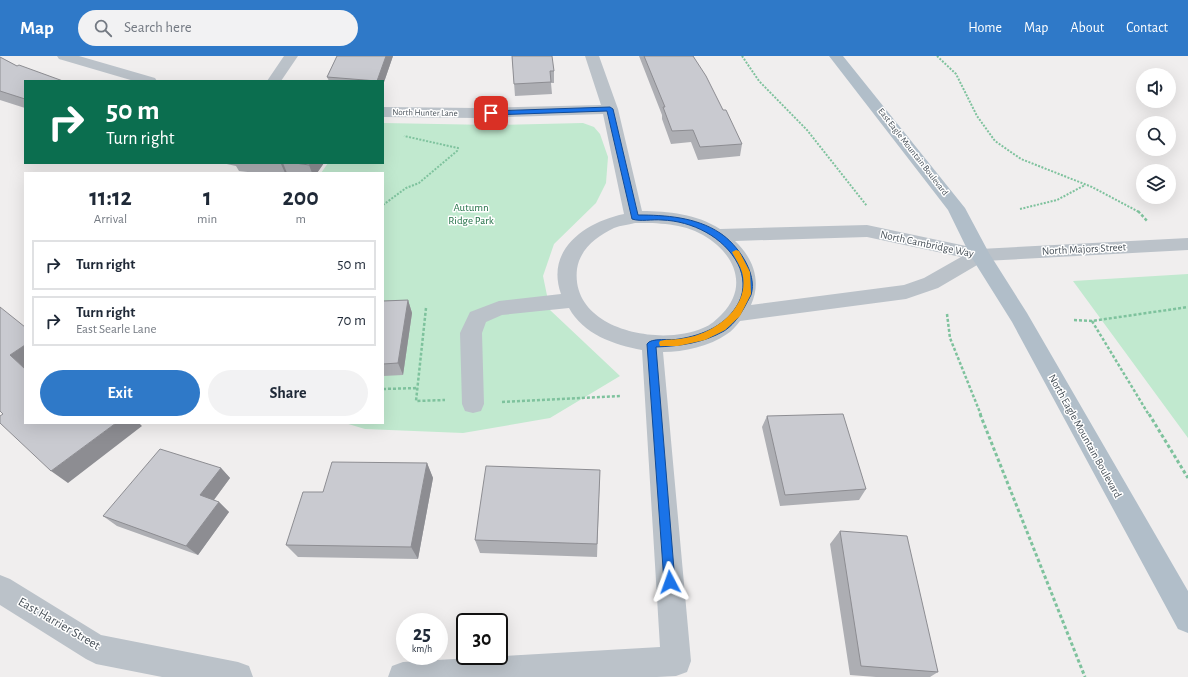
<!DOCTYPE html>
<html lang="en">
<head>
<meta charset="utf-8">
<style>
	:root { --surface:#fff; --page:#f2f2f3; --text:#1f2937; --muted:#747a83; --line:#e0e1e3; --accent:#2f79c8 }
	body { margin:0; font-family:"Alegreya Sans",sans-serif; background:var(--page); color:var(--text); height:100vh; display:flex; flex-direction:column; font-size:15px; white-space:nowrap }
	* { box-sizing:border-box; margin:0 }
	p { font-size:13px; color:var(--muted) }
	.icon { flex:none; width:22px; height:22px; fill:none; stroke:currentColor; stroke-width:2; stroke-linecap:round; stroke-linejoin:round }
	.map { position:relative; flex:1; overflow:hidden }
	.side { position:absolute; left:24px; top:116px; width:360px; height:252px; display:flex; flex-direction:column; background:var(--surface); border-radius:0px; box-shadow:0 4px 16px #0002 }
	.side>* { flex:none }
	.banner { position:absolute; left:24px; top:24px; width:360px; height:84px; border-radius:0px; box-shadow:0 4px 16px #0002; background:#0b6e4f; color:#fff; overflow:hidden }
	.fabs { position:absolute; left:1136px; top:12px; display:grid; gap:8px }
	.fabs a { display:grid; place-items:center; width:40px; height:40px; border-radius:50%; background:var(--surface); box-shadow:0 4px 16px #0002; font-size:20px }
	.speed { position:absolute; left:396px; top:557px; display:flex; gap:8px; font-size:20px; font-weight:700; text-align:center }
	.speed>* { display:grid; place-content:center; width:52px; height:52px; border-radius:50%; background:var(--surface); box-shadow:0 4px 16px #0002; line-height:1 }
	.speed small { font-size:10px; font-weight:400 }
	.speed .limit { border:2px solid #111; border-radius:6px; background:#fff; color:#111 }
	.pin { position:absolute; display:grid; place-items:center; width:34px; height:34px; color:#fff; margin:-17px; border-radius:8px; box-shadow:0 2px 6px #0006 }
	.me { position:absolute; width:44px; margin:-22px; rotate:356deg; stroke-linejoin:round; filter:drop-shadow(0 0 3px #0008) }
	.turn { display:flex; align-items:center; gap:14px; height:84px; padding:0 16px; font-size:18px }
	.turn .icon { width:52px; height:52px; stroke-width:2.5 }
	.turn b { display:block; font-size:28px; line-height:34px }
	.eta { display:flex; justify-content:space-evenly; align-items:center; height:68px; text-align:center }
	.eta b { font-size:24px; font-weight:700; line-height:28px }
	.primary-button { display:flex; gap:8px; margin-top:auto; padding:8px 16px }
	.primary-button a { flex:1; height:46px; border-radius:24px; background:var(--accent); color:#fff; font-size:16px; font-weight:700; line-height:46px; text-align:center }
	.primary-button a+a { background:var(--page); color:var(--text) }
	ul { padding:0; list-style:none }
	li { display:flex; align-items:center; gap:12px; height:50px; margin:0 8px 6px; padding:0 8px; border:2px solid var(--line); border-radius:0px }
	li div { flex:1 }
	li b { display:block; font-size:15px }
	li em { font-style:normal }
	header { display:flex; align-items:center; gap:24px; box-sizing:border-box; height:56px; padding:0 20px; background:var(--accent); color:#fff }
	header strong { font-size:19px }
	nav { display:flex; gap:22px; margin-inline-start:auto; font-size:14px }
	.search { width:280px; height:36px; background:var(--page); display:flex; align-items:center; gap:10px; box-sizing:border-box; padding:0 14px; border-radius:22px; color:var(--muted); font-size:15px }
	.map>svg:first-child { display:block }
	.green { fill:#c1e9cf }
	.lines { fill:none; stroke-linecap:round; stroke-linejoin:round }
	.path-far2 { stroke:#7ec29d; stroke-width:2; stroke-dasharray:2 1.5; stroke-linecap:butt }
	.path-far1 { stroke:#7ec29d; stroke-width:2.5; stroke-dasharray:3 2; stroke-linecap:butt }
	.path { stroke:#7ec29d; stroke-width:3; stroke-dasharray:3.5 2.5; stroke-linecap:butt }
	.minor { fill:#bbc2c9; fill-rule:evenodd }
	.major { fill:#b1bec9; fill-rule:evenodd }
	.wall { fill:#adaeb3 }
	.shaded-wall { fill:#8d8d92 }
	.building { fill:#c9cad0; stroke:#8d8d92 }
	.route { fill:#1a73e8; stroke:#114b97 }
	.slow { fill:#f59e0b }
	.labels { text-anchor:middle; dominant-baseline:central; stroke-width:3; stroke-linejoin:round; paint-order:stroke }
	.far-street-label { font-size:9px; fill:#485159; stroke:#fff }
	.park-label { font-size:11px; fill:#227046; stroke:#fff }
	.street-label { font-size:11px; fill:#485159; stroke:#fff }
	.near-street-label { font-size:13px; fill:#485159; stroke:#fff }
</style>
</head>
<body>
<header>
<strong>Map</strong>
<div class="search"><svg class="icon" aria-label="search" viewBox="0 0 24 24"><circle cx="10" cy="10" r="6"/><path d="M15 15l6 6"/></svg>Search here</div>
<nav><a>Home</a><a>Map</a><a>About</a><a>Contact</a></nav>
</header>
<div class="map">
<svg width="1188" height="621" viewBox="0 0 1188 621">
	<rect width="100%" height="100%" fill="#f0eeee"/>
	<!-- green -->
	<path class="green" d="M383,67l109,2 91,-2 11,4 6,7 8,23 -2,26 -10,20 -42,41 -11,32 7,34 70,66 -70,42 -87,15 -98,-4 -20,-6h38v-250h-62l7,-10h55z
		M1188,218v164l-115,-157z"/>
	<g class="lines">
		<!-- path-far2 -->
		<path class="path-far2" d="M742,0l17,25 48,49 60,76
			M937,0l19,18 21,42 18,25 26,18 71,28 47,25
			M383,149l23,-17 13,-5 38,-32 1,-3 -54,-12
			M1020,153l37,-9 28,-15"/>
		<!-- path-far1 -->
		<path class="path-far1" d="M1138,155l10,11
			M426,252l-10,93 29,-1
			M947,258l3,24 31,77
			M1074,264l18,1 96,-14
			M1092,265l57,94
			M383,333l35,-1
			M502,346l119,-6"/>
		<!-- path -->
		<path class="path" d="M980,358l105,263
			M1149,358l39,64"/>
		<!-- minor -->
		<path class="minor" d="M57,0h22l76,22 2,3h-23l-75,-22z
			M284,0h14l-17,25h-14z
			M585,0h14l19,53 24,102c26,0 55,3 78,18l147,-4 113,24 208,-11v12l-204,11 -46,27 -32,11 -166,22c-4,5 -8,10 -13,13 -17,12 -43,18 -64,18l28,309 -4,11 -11,4 -19,1h-269l4,-11 11,-4 257,-15 -18,-297c-28,-5 -59,-16 -73,-42l-67,7 -16,7 -4,11 2,71 -3,7 -8,2 -8,-2 -3,-7 -2,-71 10,-21 29,-11 62,-7c-16,-45 25,-72 63,-80l-21,-100 -127,4 -93,-1v-10l93,1 125,-3zM635,167c23,0 47,0 68,12 30,17 47,50 19,79 -6,6 -11,11 -19,14 -43,19 -133,2 -126,-59 3,-20 20,-33 37,-41 7,-3 14,-3 21,-5zM867,181l94,20 -37,21 -20,7 -153,20c11,-24 2,-47 -16,-64z
			M0,519l10,4 91,56 137,27 11,4 4,11h-91l-66,-13 -10,-5 -86,-54z"/>
		<!-- major -->
		<path class="major" d="M829,0h14l122,152 24,45 38,60 161,278v42l-10,-4 -166,-307 -42,-67 -22,-45z"/>
	</g>
	<!-- wall -->
	<path class="wall" d="M337,0h56l-10,29v-4h-54l-2,-4z
		M512,0l42,15v12h-3l1,11 -37,2z
		M639,0h54l49,88 -2,12 -42,4 -7,-18 -20,2 -9,-25v-4z
		M0,1l17,9 8,15v27l-25,-8z
		M222,107h102l-7,10h-61l-17,-2 -3,-5z
		M408,244l4,13 -9,62 -20,1v-75z
		M767,360l99,73 -7,11 -79,6 -18,-79z
		M427,407l6,15 -15,81 -120,-2 -12,-12 37,-53z
		M221,412l9,10 -16,22 5,2 10,10 -31,43 -81,-29 -14,-10z
		M600,414l-3,87 -117,-4 -5,-13z
		M840,475l98,141 -8,5h-54l-26,-2 -20,-131z"/>
	<!-- shaded-wall -->
	<path class="shaded-wall" d="M386,0h7l-10,29v-4h-6z
		M281,107h2l4,10h-2l-4,-9z
		M310,107h14l-7,10h-5l-3,-8z
		M408,244l4,13 -9,62 -5,-12z
		M25,289v24l-15,-14z
		M116,367h23l3,3 -74,57 -17,-12z
		M427,407l6,15 -15,81 -7,-12z
		M221,412l9,10 -20,27 -10,-10z
		M219,446l10,10 -31,43 -12,-9z"/>
	<!-- building -->
	<path class="building" d="M337,0h49l-9,25 -50,-4z
		M512,0h40l2,15h-4l1,11 -37,2z
		M644,0h49l13,20 17,34h3l16,34 -42,3 -7,-17 -21,1 -9,-24h2z
		M0,1l17,9 2,-1 44,16h-38v18l-25,-8z
		M295,107h15l-1,2z
		M408,244l-10,63 -15,1v-63z
		M0,251l25,20v18l-15,10 15,14v54h91l-65,48 -51,-48v-7l3,-2 -3,-3z
		M843,358l23,75 -81,6 -18,-79z
		M160,393l61,19 -21,27 19,7 -33,44 -83,-30z
		M332,406l95,1 -16,84 -125,-2 17,-53h20z
		M486,410l114,4 -3,74 -122,-4z
		M840,475l67,5 31,136 -77,-6z"/>
	<!-- route -->
	<path class="route" d="M610,51l3,2 25,106c27,0 58,2 82,18 17,11 38,40 31,62 -2,4 -5,9 -7,13 -5,9 -12,18 -20,23 -21,12 -44,15 -68,16l19,235 -1,4 -4,2 -5,-2 -1,-4 -17,-238c4,-7 24,-3 32,-5 25,-4 48,-14 60,-37 6,-12 5,-26 -1,-38 -14,-27 -46,-43 -76,-44 -10,-1 -21,2 -30,-1l-25,-108 -116,4 -3,-2 3,-2z"/>
	<!-- slow -->
	<path class="slow" d="M736,194l3,1 11,21 1,22 -11,22 -15,14 -20,10 -27,6h-18l-1,-3 1,-2c6,-2 12,-1 19,-2 6,-1 14,-2 21,-5 25,-9 50,-33 42,-62 -2,-7 -7,-14 -10,-20z"/>
	<g class="labels">
		<!-- far-street labels -->
		<g class="far-street-label">
			<text transform="translate(425 57) rotate(1)">North Hunter Lane</text>
			<text transform="translate(913 96) rotate(52)">East Eagle Mountain Boulevard</text>
		</g>
		<!-- park labels -->
		<g class="park-label">
			<text x="471" y="151">Autumn<tspan x="471" dy="13">Ridge Park</tspan></text>
		</g>
		<!-- street labels -->
		<g class="street-label">
			<text transform="translate(927 188) rotate(12)">North Cambridge Way</text>
			<text transform="translate(1084 193) rotate(-3)">North Majors Street</text>
			<text transform="translate(1085 380) rotate(61)">North Eagle Mountain Boulevard</text>
		</g>
		<!-- near-street labels -->
		<g class="near-street-label">
			<text transform="translate(59 568) rotate(30)">East Harrier Street</text>
		</g>
	</g>
</svg>
<div class="fabs">
<a><svg class="icon" aria-label="sound" viewBox="0 0 24 24"><path d="M4 9h4l5-4v14l-5-4H4zM17 9q2 3 0 6"/></svg></a>
<a><svg class="icon" aria-label="search" viewBox="0 0 24 24"><circle cx="10" cy="10" r="6"/><path d="M15 15l6 6"/></svg></a>
<a><svg class="icon" aria-label="layers" viewBox="0 0 24 24"><path d="M12 4l9 5-9 5-9-5zM3 14l9 5 9-5"/></svg></a>
</div>
<div class="speed"><div>25<small>km/h</small></div><div class="limit">30</div></div>
<div class="pin" style="left:491px;top:57px;background:#d93025"><svg class="icon" aria-label="arrive" viewBox="0 0 24 24"><path d="M6 21V4h12l-3 4 3 4H6"/></svg></div>
<svg class="me" style="left:670px;top:526px" viewBox="-20 -20 40 40"><path d="M0-17L14 15 0 8-14 15z" fill="#1a73e8" stroke="#fff" stroke-width="4"/></svg>
<div class="banner">
<div class="turn"><svg class="icon" aria-label="right" viewBox="0 0 24 24"><path d="M7 20v-9h11M14 6l5 5-5 5"/></svg><div><b>50 m</b>Turn right</div></div>
</div>
<section class="side">
<div class="eta">
<div><b>11:12</b><p>Arrival</p></div>
<div><b>1</b><p>min</p></div>
<div><b>200</b><p>m</p></div>
</div>
<ul>
<li><svg class="icon" aria-label="right" viewBox="0 0 24 24"><path d="M7 20v-9h11M14 6l5 5-5 5"/></svg><div><b>Turn right</b></div><em>50 m</em></li>
<li><svg class="icon" aria-label="right" viewBox="0 0 24 24"><path d="M7 20v-9h11M14 6l5 5-5 5"/></svg><div><b>Turn right</b><p>East Searle Lane</p></div><em>70 m</em></li>
</ul>
<div class="primary-button"><a>Exit</a><a>Share</a></div>
</section>
</div>
</body>
</html>
